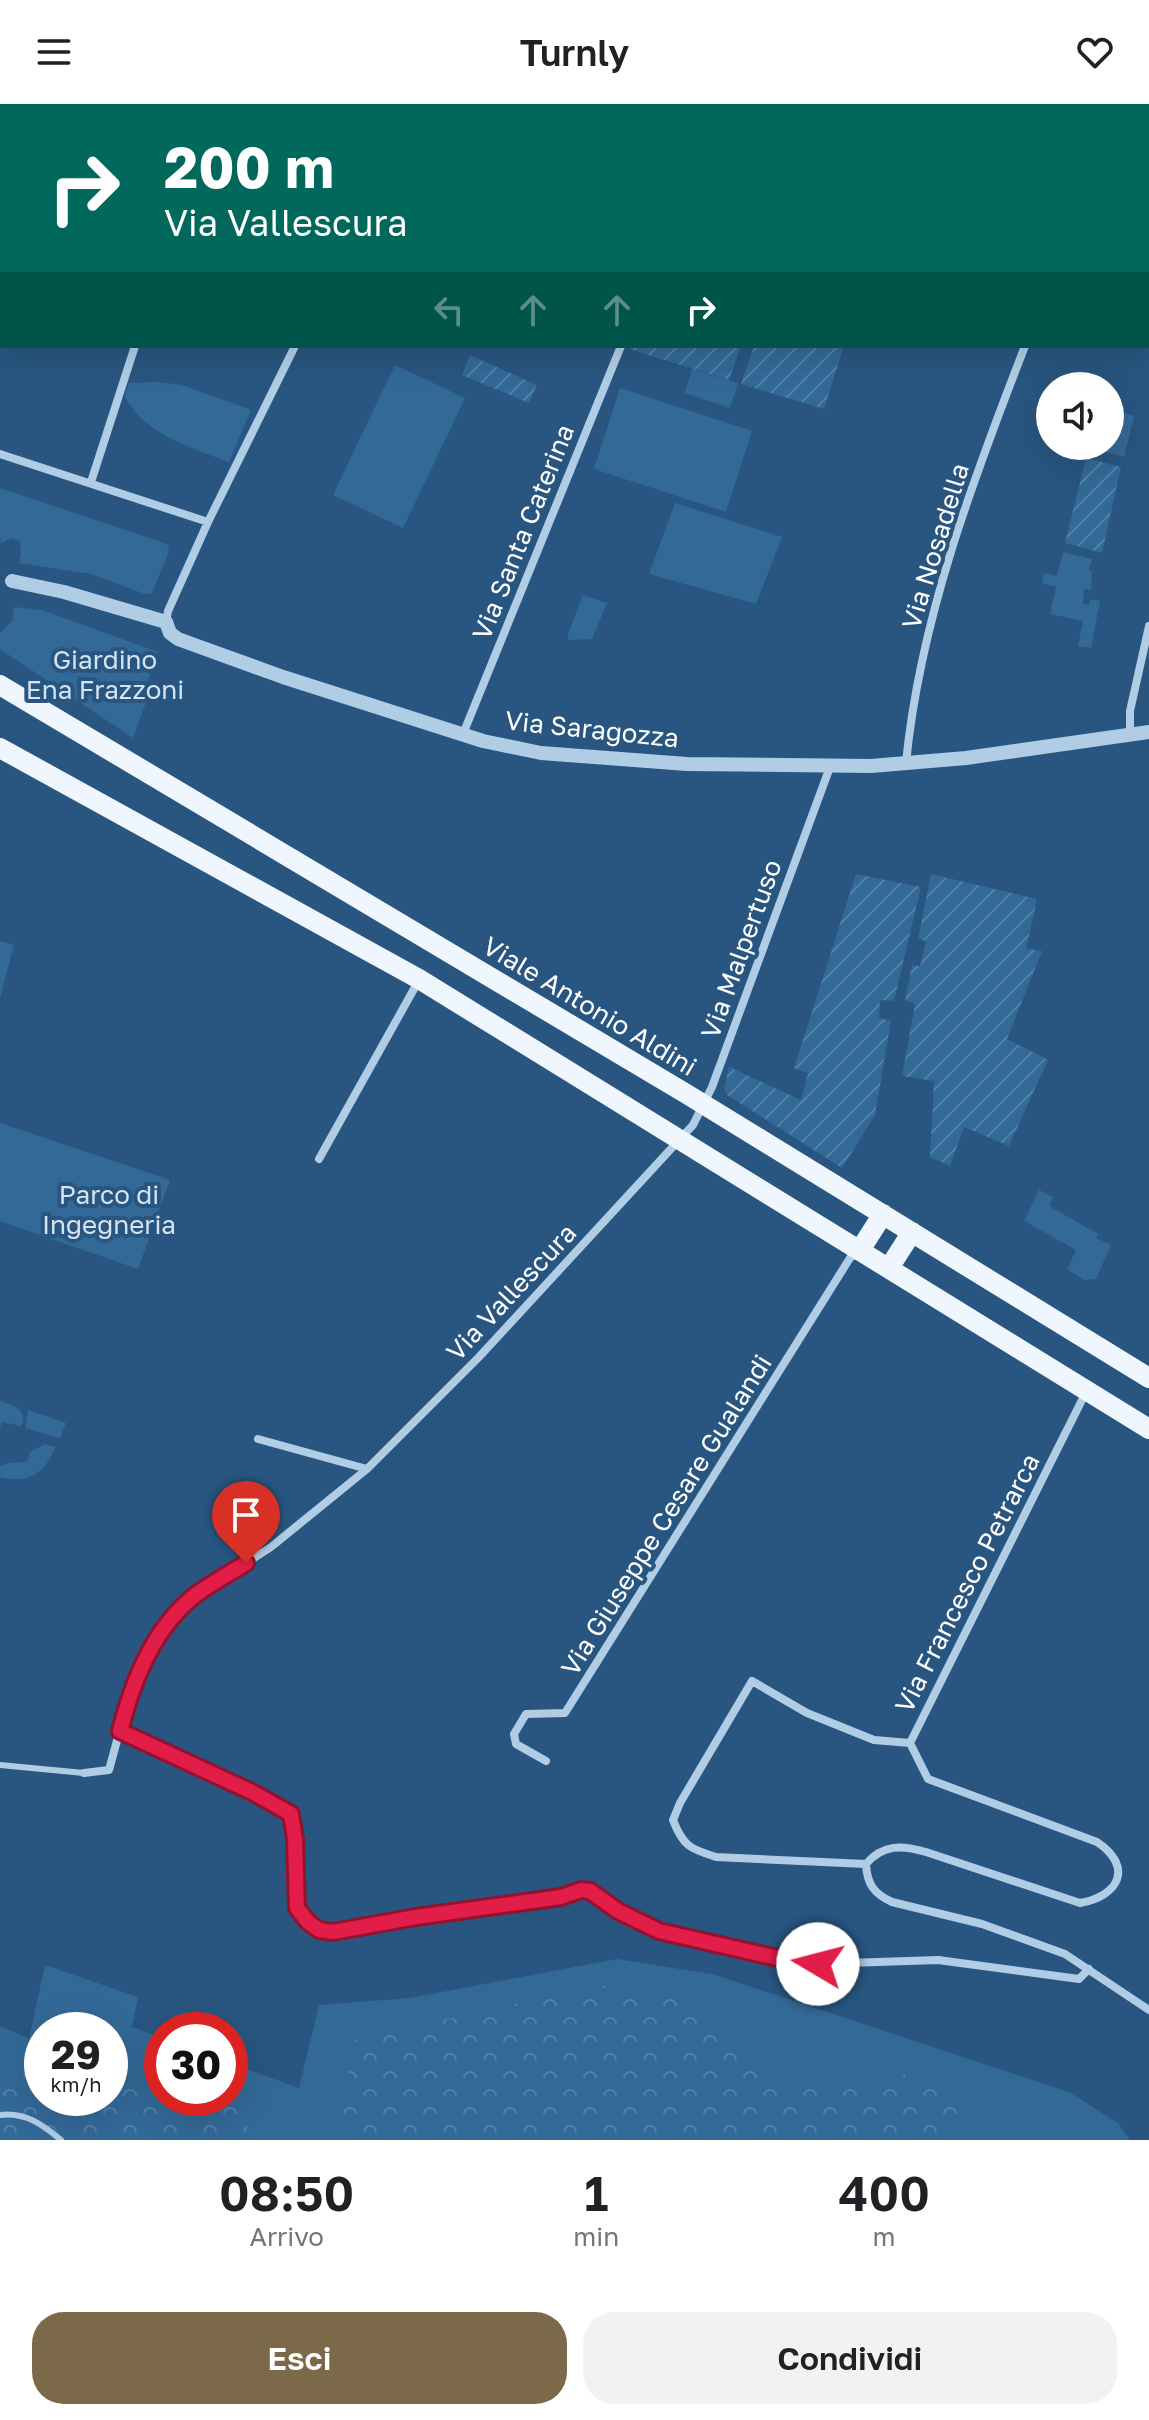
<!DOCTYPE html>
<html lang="it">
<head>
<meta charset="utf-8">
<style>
	:root { --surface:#fff; --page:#f2f2f2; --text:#202124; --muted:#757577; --accent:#7c6949 }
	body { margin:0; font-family:"Golos Text",sans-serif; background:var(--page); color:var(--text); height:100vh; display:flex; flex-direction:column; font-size:30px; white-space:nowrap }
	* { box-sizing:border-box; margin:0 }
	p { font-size:26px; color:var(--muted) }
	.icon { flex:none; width:44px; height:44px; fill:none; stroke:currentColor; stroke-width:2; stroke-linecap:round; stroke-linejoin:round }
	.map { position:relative; height:2036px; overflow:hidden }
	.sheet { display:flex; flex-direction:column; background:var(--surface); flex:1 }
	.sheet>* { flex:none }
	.hud { position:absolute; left:0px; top:0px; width:1150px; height:244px; box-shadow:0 8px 32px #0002; background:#00695c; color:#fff; overflow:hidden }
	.buttons { position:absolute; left:1036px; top:268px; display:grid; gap:16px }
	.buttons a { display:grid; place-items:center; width:88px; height:88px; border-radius:50%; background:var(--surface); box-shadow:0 8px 32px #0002; font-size:40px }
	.speed { position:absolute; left:24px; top:1908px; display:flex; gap:16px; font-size:40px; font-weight:700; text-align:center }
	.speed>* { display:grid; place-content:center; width:104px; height:104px; border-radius:50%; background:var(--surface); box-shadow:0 8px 32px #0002; line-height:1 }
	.speed small { font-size:20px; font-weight:400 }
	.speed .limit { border:12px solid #d22; background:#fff; color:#111 }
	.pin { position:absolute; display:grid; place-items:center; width:68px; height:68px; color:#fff; margin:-82px -34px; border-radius:50% 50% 50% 0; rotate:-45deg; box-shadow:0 0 8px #0007 }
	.pin .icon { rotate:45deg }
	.me { position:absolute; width:88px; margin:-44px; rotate:278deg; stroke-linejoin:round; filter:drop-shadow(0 0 6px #0008) }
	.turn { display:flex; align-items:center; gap:28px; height:168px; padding:0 32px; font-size:36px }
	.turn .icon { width:104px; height:104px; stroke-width:2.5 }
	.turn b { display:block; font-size:56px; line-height:68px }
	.lanes { display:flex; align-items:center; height:76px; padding:0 32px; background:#0003; justify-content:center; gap:40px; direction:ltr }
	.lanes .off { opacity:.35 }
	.eta { display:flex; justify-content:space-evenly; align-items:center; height:136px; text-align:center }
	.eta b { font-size:48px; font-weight:600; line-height:56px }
	.action { display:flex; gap:16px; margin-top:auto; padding:16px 32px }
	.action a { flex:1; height:92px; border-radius:32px; background:var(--accent); color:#fff; font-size:32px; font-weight:600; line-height:92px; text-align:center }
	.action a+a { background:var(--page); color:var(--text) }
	header { display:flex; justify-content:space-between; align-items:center; height:104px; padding:0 32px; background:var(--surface); font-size:36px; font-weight:600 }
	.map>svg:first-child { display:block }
	.green { fill:#336997; fill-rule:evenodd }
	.forest { fill:url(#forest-crowns) }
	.garden { fill:url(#garden-furrows) }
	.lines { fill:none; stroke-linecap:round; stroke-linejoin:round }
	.service { stroke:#b0cde5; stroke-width:6 }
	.minor { stroke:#b0cde5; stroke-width:8 }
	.tertiary { stroke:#b0cde5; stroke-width:14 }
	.primary { stroke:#f0f6fd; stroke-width:20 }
	.route-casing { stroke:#92132f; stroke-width:20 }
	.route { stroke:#e11d48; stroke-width:14 }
	.labels { text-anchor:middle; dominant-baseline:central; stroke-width:8; stroke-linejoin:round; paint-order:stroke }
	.street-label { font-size:26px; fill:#fff; stroke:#285680 }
	.park-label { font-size:26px; fill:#d3e5f5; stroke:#285680 }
</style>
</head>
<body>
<header><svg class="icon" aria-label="menu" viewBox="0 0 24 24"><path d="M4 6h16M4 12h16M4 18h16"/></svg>Turnly<svg class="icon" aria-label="heart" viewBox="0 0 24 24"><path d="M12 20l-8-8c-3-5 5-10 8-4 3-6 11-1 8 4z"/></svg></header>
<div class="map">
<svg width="1149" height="2036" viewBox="0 0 1149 2036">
	<defs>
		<pattern id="forest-crowns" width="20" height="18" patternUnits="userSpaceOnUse" patternTransform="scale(2)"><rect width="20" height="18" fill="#336997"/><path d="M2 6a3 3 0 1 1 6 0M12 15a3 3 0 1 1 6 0" fill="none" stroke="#5280a7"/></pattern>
		<pattern id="garden-furrows" width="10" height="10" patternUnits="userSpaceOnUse" patternTransform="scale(2)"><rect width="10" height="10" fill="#336997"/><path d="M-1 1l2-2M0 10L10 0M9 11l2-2" fill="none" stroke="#5280a7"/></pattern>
	</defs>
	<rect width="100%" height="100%" fill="#285680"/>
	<!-- green -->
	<path class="green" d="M395,261l70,33 -62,130 -70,-33z
		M692,265l46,14 -8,25 -45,-15z
		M157,278l25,3 69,25 -22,52c-38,-14 -84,-28 -104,-65l4,-14z
		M620,284l132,43 -26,81 -132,-43z
		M1110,305l24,7 -10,41 -32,-9 18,-2z
		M0,384l167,56 2,7 -17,42 -7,1 -54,-20 -72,-11 2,-9 -1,-13 -8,-3 -11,5 -1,-5z
		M675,399l107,34 -26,67 -107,-30z
		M1063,448l29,7 -3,11 3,1 -1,19 -7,-1 -1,15 6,1 1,-6 10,2 -9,47 -13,-2 5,-25 -33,-7 6,-27 -14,-4 2,-10 13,3z
		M583,491l24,8 -15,36 -24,1v-6z
		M14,503l28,3 116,42 -14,40 5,2 -16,44 -133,-89v-16l13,-13z
		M0,837l14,4 -14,53z
		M0,1019l170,57 -32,89 -138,-48z
		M1039,1086l14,7 -4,9 49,28 -2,4 15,7 -15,34 -12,1 -17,-11 9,-19 -52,-29z
		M0,1297c13,4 29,9 21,25l-19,-4 -2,6z
		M28,1306l38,13 -6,15 -35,-10z
		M45,1340l11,3c-12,26 -26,37 -56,30v-11c12,-6 17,-1 27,-5l3,-9z
		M617,1855l95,15 357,118 49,31 12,17h-1130v-114l29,13 16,-74 93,32 -6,30 30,11v60h68v-35l69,25 20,-83 91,-7zM42,1926h68v68h-68z"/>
	<!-- forest -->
	<path class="forest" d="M598,1881l89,11 95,90 63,5 48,-21 72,29 -15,41h-635l26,-4 12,-96z
		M0,1963l42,10v21h68v-15l52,-7v22l68,2 25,40h-255z"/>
	<!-- garden -->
	<path class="garden" d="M630,242h111l-12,34 -100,-31z
		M754,242h80l9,3 -19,60 -83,-25z
		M470,251l67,30 -8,18 -67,-28z
		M1086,354l35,9 -19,86 -37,-10z
		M856,770l65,13 -27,114 -14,-1 -1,18 12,3 -16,94 -33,53 -115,-73 -3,-7 5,-21 72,33 7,-27 -14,-5z
		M931,770l106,25 -11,50 16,2 -35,88 41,21 -39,86 -45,-19 -14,39 -20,-9 4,-76 -32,-5 13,-72 -10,-4 7,-35 8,1 6,-25 -8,-2z"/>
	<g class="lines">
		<!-- service -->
		<path class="service" d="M0,1661l84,8
			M0,2011c25,-3 42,9 61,25"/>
		<!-- minor -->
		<path class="minor" d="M760,0l4,2
			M446,2l1,-2
			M717,2l1,-2
			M1145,2l1,-2
			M0,85l2,1
			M1148,163h1
			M0,350l208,68
			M91,378l44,-136
			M166,518l2,-11 40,-89 87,-176
			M463,630l158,-388
			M1130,631v-24l19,-85
			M906,659c14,-144 67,-283 119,-417
			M319,1055l100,-179
			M1086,1288l-176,351 18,36 169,63c37,25 22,54 -17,61l-154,-51c-24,-7 -43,-8 -60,12 1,20 8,30 26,38l90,22 83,30 84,56
			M258,1335l109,30
			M120,1627l134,62 37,21 4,25 2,69 11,14 11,8 14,2 83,-15 145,-20 20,-7 9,1 28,20 41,20 114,26 45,7 120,-4 141,19 10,-10
			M546,1657l-30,-17 -2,-10 12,-20 39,-1 285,-455 9,-7
			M84,1669l25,-3 19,-70 27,-61 41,-44 75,-48 96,-78 112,-112 214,-232 19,-38 118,-320
			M866,1760l-150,-7c-26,-8 -33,-11 -43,-37l7,-17 72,-122 55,32 67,27 36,3"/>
		<!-- tertiary -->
		<path class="tertiary" d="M12,477l52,11 102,30 4,11 8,6 105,38 200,64 58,12 146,11 184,2 95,-8 183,-26"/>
		<!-- primary -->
		<path class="primary" d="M0,581l685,408 464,285
			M0,644l419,231 730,450
			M860,1146l23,-36
			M889,1164l23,-36"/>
	</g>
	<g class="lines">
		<!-- route casing -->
		<g class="route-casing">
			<path id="route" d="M246,1459c-16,10 -32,19 -48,30 -44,33 -65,87 -78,138l134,62 37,21 4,25 2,69 11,14 11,8 14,2 83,-15 145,-20 20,-7 9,1 28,20 41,20 114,26 45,7"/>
		</g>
		<!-- route -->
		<use href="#route" class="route"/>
	</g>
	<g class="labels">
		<!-- street labels -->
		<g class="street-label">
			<text transform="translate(523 428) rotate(-68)">Via Santa Caterina</text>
			<text transform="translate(935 442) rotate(-73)">Via Nosadella</text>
			<text transform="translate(592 625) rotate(6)">Via Saragozza</text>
			<text transform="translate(741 845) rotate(-70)">Via Malpertuso</text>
			<text transform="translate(590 902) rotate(31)">Viale Antonio Aldini</text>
			<text transform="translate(511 1188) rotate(-47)">Via Vallescura</text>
			<text transform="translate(666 1411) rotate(-58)">Via Giuseppe Cesare Gualandi</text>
			<text transform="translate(967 1479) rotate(-63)">Via Francesco Petrarca</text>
		</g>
		<!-- park labels -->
		<g class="park-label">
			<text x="105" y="555">Giardino<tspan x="105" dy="30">Ena Frazzoni</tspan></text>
			<text x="109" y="1090">Parco di<tspan x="109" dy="30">Ingegneria</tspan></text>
		</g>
	</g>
</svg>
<div class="buttons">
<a><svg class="icon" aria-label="sound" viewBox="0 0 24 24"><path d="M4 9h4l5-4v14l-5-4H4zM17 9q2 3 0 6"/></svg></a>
</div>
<div class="speed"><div>29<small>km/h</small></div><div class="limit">30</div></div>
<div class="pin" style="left:246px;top:1459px;background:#d93025"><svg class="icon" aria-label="arrive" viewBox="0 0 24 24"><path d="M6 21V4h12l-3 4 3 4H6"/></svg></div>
<svg class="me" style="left:818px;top:1860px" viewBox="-20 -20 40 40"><circle r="19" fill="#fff"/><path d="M0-13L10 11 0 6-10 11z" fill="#e11d48"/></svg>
<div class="hud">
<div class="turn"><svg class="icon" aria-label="right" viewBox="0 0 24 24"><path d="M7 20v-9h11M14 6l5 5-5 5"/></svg><div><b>200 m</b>Via Vallescura</div></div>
<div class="lanes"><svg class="icon off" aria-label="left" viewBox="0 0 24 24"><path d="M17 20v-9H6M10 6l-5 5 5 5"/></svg><svg class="icon off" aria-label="ahead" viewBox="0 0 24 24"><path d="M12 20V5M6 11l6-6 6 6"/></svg><svg class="icon off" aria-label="ahead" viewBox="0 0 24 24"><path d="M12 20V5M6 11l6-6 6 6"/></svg><svg class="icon" aria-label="right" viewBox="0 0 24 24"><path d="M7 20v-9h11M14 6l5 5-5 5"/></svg></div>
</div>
</div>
<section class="sheet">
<div class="eta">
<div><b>08:50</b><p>Arrivo</p></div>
<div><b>1</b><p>min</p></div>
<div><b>400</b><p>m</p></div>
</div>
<div class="action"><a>Esci</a><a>Condividi</a></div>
</section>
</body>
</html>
